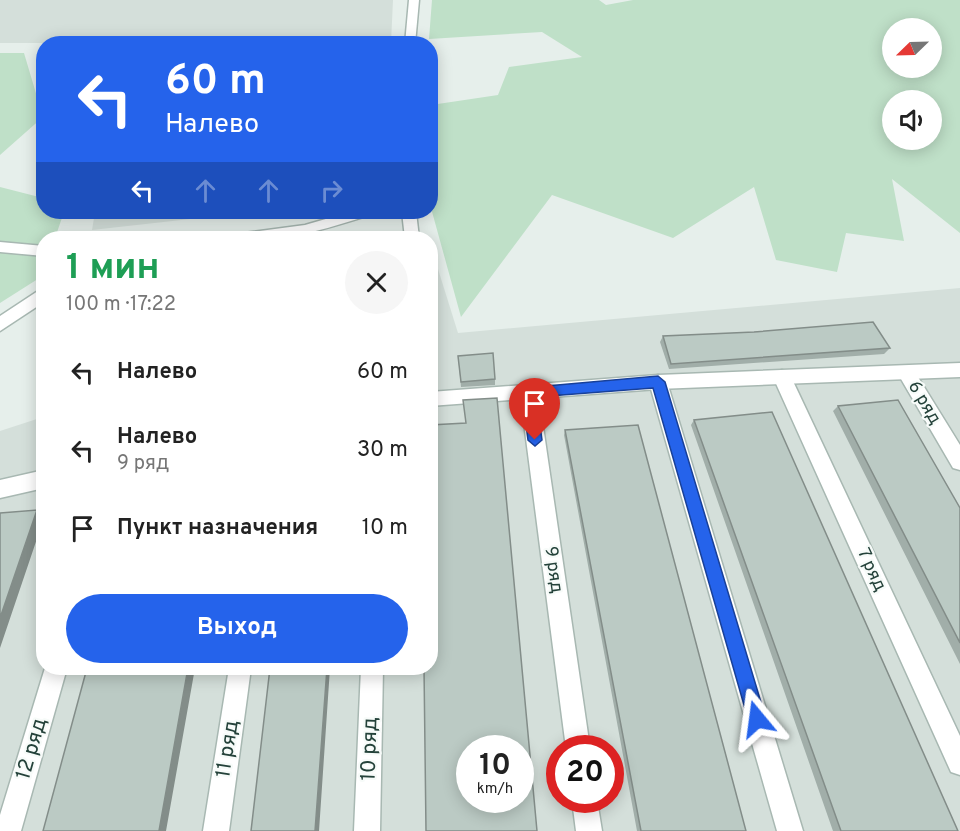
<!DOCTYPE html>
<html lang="ru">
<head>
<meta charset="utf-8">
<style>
	:root { --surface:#fff; --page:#f6f6f6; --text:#222; --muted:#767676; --accent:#2563eb }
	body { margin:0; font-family:Overpass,sans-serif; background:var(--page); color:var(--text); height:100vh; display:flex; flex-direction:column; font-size:22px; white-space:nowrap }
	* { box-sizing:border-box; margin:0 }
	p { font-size:20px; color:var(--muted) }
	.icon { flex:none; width:33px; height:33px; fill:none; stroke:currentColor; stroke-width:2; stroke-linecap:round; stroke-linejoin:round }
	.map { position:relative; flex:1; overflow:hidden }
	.sheet { position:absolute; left:36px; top:231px; width:402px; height:444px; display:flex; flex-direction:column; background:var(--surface); border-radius:24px; box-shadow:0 3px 15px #0003 }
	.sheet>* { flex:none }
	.hud { position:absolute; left:36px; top:36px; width:402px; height:183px; border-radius:24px; box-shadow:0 3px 15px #0003; background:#2563eb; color:#fff; overflow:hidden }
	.needle { width:39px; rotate:247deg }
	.fabs { position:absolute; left:882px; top:18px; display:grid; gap:12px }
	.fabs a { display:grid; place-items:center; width:60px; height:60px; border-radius:50%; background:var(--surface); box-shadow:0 3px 15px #0003; font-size:30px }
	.speed { position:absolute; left:456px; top:735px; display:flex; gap:12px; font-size:30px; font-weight:700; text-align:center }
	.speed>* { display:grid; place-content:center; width:78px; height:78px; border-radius:50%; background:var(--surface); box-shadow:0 3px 15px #0003; line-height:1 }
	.speed small { font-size:15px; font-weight:400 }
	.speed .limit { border:9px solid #d22; background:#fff; color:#111 }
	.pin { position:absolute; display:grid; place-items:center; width:51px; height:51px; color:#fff; margin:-62px -26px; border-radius:50% 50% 50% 0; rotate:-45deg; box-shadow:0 0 6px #0007 }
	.pin .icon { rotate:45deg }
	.me { position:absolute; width:66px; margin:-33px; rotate:344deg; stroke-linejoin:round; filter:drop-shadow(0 0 4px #0008) }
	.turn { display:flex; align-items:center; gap:21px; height:126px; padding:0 30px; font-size:27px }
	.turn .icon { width:78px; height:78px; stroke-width:2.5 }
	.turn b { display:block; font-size:42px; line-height:51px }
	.lanes { display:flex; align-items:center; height:57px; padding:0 30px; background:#0003; justify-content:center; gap:30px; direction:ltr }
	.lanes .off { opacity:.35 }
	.round { display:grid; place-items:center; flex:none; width:63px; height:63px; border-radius:32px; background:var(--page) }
	.headline { display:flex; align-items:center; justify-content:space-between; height:102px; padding:0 30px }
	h1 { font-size:36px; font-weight:700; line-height:45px; color:#1e9e55 }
	.primary-button { display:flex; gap:12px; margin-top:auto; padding:12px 30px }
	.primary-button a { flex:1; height:69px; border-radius:36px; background:var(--accent); color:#fff; font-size:24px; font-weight:700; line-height:69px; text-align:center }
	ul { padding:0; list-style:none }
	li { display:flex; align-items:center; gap:18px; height:78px; padding:0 30px }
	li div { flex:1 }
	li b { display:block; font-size:22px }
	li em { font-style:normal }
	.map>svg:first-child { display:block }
	.built { fill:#d4dfda; fill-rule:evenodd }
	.green { fill:#bfe0c8; fill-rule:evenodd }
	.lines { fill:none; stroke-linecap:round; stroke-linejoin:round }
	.service-casing { stroke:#a8b8b2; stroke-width:3 }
	.minor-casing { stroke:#a8b8b2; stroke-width:3 }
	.service { fill:#fff; fill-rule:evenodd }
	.minor { fill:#fff; fill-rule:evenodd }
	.wall { fill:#a1aea9 }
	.shaded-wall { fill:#838d89 }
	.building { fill:#bbcac4; stroke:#838d89; stroke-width:1.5; fill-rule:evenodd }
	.route { fill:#2563eb; stroke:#184099; stroke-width:1.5 }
	.labels { text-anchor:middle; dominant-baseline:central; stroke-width:4.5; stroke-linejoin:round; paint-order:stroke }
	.street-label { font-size:18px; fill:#24423a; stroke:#f7fbf9 }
	.near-street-label { font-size:21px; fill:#24423a; stroke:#f7fbf9 }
</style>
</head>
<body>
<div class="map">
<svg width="960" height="831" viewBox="0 0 960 831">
	<rect width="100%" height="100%" fill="#e6efeb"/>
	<!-- built -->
	<path class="built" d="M0,0h393l-2,43h-391z
		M95,212h158l-161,18z
		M431,269h7l20,64 502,-45v543h-960v-400l43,-14 1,251h386zM470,748h50v52h-50zM560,748h50v52h-50z"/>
	<!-- green -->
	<path class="green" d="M432,0h167l7,5 27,-5h327v233l-68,-54 12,62 -58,-8 -9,39 -61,-12 -22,-73 -81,51 -121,-43 -91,122 -30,-109v-103l67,-10 11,-28 73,-10 -40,-25 -113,7zM892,28h40v40h-40zM892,100h40v40h-40z
		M0,53h24l19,64 -43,38z
		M0,187l43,11 1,14h20l-9,26h-11l-1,32 -2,7 -41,26z"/>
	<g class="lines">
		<!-- service casing -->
		<g class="service-casing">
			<path id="service" d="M350,212h22l-2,3c-44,14 -87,28 -133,23l7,-5 61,-8z
				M0,242l44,4v10l-44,-4z
				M44,287v15l-44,29v-15z
				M907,367l6,2 47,76v25l-7,-2 -52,-89 -3,-5 3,-5z
				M782,370l6,2 3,5 169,359v39l-9,-3 -178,-395 3,-5z
				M658,375l6,2 3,5 136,449h-26l-128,-449 3,-5z
				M529,385l6,2 3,5 52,356h-24l-46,-356 3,-5z
				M45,668h22l-46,163h-21v-16z
				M229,668h22l-22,163h-26z
				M361,668h22l-3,163h-26z
				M572,800h25l5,31h-26z"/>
		</g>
		<!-- minor casing -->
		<g class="minor-casing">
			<path id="minor" d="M409,0h10l-4,44h-10z
				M402,212h14l3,26h-14z
				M960,363v14l-302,12 -228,17v-14l228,-17z
				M44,470v18l-44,10v-18z"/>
		</g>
		<!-- service -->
		<use href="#service" class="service"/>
		<!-- minor -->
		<use href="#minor" class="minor"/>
	</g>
	<!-- wall -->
	<path class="wall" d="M754,332l136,16 -6,6 -215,15 -9,-27 3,-6z
		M458,356l37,23v6l-34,2z
		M838,406l122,102v156l-127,-253z
		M694,420l264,411h-125l-142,-406z
		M565,430l181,401h-109l-73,-396z"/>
	<!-- shaded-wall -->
	<path class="shaded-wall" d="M37,510l7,4v4l-44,130v-30z
		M188,668h7l-29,163h-7z
		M327,668h3l-11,163h-4z"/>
	<!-- building -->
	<path class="building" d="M873,322l17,26 -219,16 -8,-28 91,-4z
		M493,353l2,26 -34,3 -3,-26z
		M497,398l40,433h-111l-2,-163h6v-243l36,-2 -3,-23zM470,748h50v52h-50z
		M898,400l62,108v135l-122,-237z
		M772,412l186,419h-117l-147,-411z
		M638,425l108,406h-105l-76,-401z
		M37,510l-37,108v-105z
		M87,668h101l-29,163h-116z
		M270,668h57l-12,163h-64z"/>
	<!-- route -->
	<path class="route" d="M658,376l7,6 101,337 -3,6 -6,3 -6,-3 -3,-6 -95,-331 -117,9 6,43 -7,6 -7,-6 -6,-48 2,-4z"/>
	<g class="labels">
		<!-- street labels -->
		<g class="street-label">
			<text transform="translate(924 403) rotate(59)">6 ряд</text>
			<text transform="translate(553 570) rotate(82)">9 ряд</text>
			<text transform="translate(871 570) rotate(65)">7 ряд</text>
		</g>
		<!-- near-street labels -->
		<g class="near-street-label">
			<text transform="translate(32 749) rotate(-74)">12 ряд</text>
			<text transform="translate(228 749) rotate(-81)">11 ряд</text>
			<text transform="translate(370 749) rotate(-88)">10 ряд</text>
		</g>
	</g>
</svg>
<div class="fabs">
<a><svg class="needle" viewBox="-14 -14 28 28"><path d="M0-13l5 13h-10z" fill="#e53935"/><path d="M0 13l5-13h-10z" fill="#767676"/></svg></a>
<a><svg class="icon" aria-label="sound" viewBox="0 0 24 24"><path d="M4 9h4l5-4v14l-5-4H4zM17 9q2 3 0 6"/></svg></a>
</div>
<div class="speed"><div>10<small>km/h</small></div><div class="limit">20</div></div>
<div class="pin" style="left:535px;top:440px;background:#d93025"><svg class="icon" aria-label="arrive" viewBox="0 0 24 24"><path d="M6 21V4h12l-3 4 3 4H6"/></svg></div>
<svg class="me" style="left:757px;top:719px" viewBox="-20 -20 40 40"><path d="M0-17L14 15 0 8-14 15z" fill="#2563eb" stroke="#fff" stroke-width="4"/></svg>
<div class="hud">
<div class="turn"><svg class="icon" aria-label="left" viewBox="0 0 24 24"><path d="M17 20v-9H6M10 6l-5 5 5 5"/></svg><div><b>60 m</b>Налево</div></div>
<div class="lanes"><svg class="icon" aria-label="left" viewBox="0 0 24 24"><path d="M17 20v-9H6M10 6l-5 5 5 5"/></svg><svg class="icon off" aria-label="ahead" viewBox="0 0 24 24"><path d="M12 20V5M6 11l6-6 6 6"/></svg><svg class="icon off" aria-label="ahead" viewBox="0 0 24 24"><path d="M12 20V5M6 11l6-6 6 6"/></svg><svg class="icon off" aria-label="right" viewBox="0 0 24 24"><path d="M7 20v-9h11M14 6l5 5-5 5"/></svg></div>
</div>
<section class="sheet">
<div class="headline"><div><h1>1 мин</h1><p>100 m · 17:22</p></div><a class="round"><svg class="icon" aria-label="close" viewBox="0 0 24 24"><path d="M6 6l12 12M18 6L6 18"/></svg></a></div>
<ul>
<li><svg class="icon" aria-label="left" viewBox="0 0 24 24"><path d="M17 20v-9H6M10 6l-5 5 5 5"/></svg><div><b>Налево</b></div><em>60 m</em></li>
<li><svg class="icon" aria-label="left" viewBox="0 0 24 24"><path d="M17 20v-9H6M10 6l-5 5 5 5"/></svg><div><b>Налево</b><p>9 ряд</p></div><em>30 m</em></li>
<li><svg class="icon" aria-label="arrive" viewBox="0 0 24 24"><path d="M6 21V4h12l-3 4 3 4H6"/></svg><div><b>Пункт назначения</b></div><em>10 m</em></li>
</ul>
<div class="primary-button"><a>Выход</a></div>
</section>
</div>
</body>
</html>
